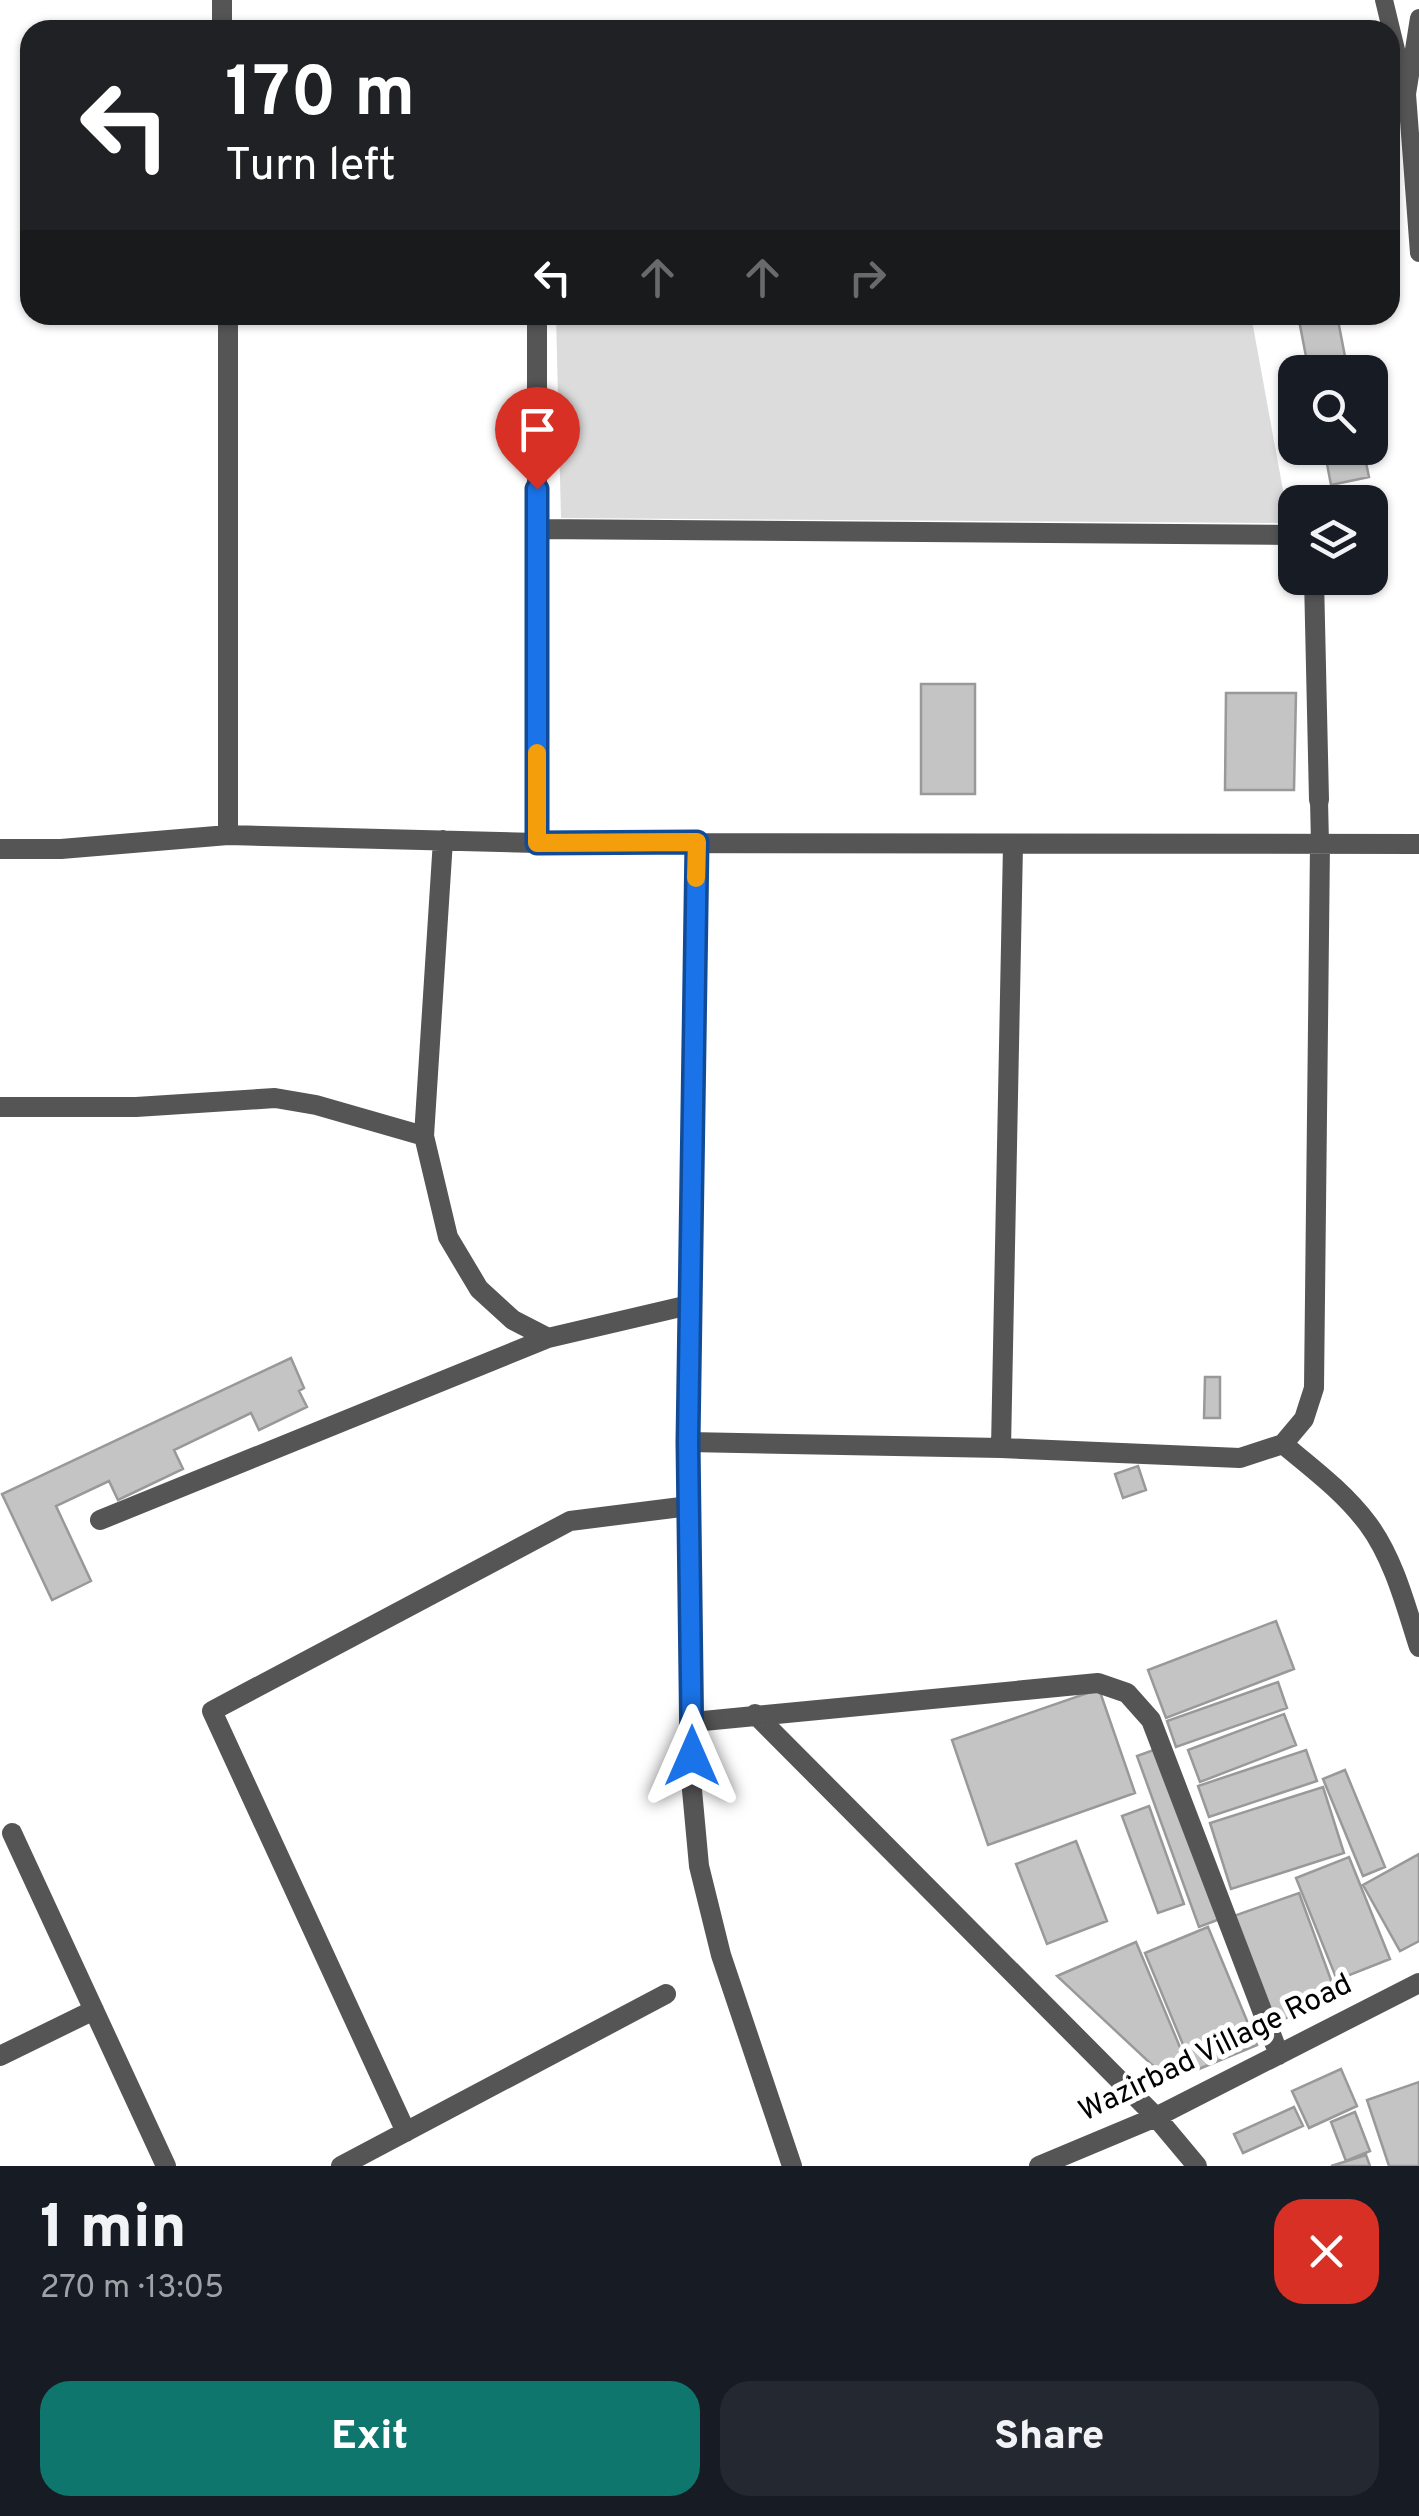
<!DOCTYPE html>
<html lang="en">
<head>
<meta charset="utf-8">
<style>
	:root { --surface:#171b24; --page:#242831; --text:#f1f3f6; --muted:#9ea1a6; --accent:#0f766e }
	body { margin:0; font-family:Overpass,sans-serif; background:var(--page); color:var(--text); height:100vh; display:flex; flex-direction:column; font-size:38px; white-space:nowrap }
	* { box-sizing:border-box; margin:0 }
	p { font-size:32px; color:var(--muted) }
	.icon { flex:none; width:55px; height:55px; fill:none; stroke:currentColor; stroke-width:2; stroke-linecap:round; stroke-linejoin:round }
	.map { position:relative; height:2166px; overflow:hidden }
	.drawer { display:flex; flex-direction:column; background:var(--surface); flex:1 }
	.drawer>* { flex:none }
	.hud { position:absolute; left:20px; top:20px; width:1380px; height:305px; border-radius:30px; box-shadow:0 2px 8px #0004; background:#202124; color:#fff; overflow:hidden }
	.controls { position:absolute; left:1278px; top:355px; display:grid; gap:20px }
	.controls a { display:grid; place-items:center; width:110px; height:110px; border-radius:20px; background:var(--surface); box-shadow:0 2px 8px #0004; font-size:50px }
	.pin { position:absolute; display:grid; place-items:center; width:85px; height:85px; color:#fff; margin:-102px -42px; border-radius:50% 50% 50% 0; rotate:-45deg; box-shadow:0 0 10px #0007 }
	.pin .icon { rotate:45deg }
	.me { position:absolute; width:110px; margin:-55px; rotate:0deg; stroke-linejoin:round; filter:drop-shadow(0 0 8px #0008) }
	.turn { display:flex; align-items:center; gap:35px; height:210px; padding:0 40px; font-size:45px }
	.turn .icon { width:130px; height:130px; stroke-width:2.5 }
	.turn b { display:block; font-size:70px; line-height:85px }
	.lanes { display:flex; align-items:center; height:95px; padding:0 40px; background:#0003; justify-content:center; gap:50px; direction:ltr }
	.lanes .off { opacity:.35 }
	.round { display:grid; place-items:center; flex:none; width:105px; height:105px; border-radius:30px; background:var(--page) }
	.headline { display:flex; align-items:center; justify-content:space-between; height:170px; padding:0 40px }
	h1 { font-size:60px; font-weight:800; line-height:75px }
	.cta { display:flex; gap:20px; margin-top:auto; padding:20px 40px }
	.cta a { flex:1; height:115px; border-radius:30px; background:var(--accent); color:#fff; font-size:40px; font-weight:800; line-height:115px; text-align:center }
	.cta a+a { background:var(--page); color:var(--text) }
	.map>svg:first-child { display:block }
	.green { fill:#dcdcdc }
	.building { fill:#c4c4c4; stroke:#999; stroke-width:2.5 }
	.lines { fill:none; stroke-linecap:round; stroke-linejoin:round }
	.service { stroke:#555; stroke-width:18 }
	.minor { stroke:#555; stroke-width:20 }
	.route-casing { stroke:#114b97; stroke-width:25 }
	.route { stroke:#1a73e8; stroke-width:18 }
	.slow { stroke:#f59e0b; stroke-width:18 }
	.labels { text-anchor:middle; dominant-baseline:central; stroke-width:10; stroke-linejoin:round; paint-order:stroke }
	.street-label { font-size:30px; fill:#000; stroke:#fff }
</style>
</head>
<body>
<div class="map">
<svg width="1419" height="2166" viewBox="0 0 1419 2166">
	<rect width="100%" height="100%" fill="#fff"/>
	<!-- green -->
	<path class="green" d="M556,315h695l38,208 -728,-5z"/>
	<!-- building -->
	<path class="building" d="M1298,315h39l11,57h-39z
		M1324,448h39l6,29 -38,8z
		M921,684h54v110h-54z
		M1226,693h70l-2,97h-69z
		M291,1358l13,30 -5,3 8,16 -48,23 -8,-17 -77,37 9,19 -65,31 -9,-19 -53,25 35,75 -39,19 -50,-106z
		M1205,1377h15v41h-16z
		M1138,1466l8,24 -23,8 -8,-24z
		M1276,1621l18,48 -128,49 -18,-48z
		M1278,1682l9,26 -111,39 -9,-26z
		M1099,1689l36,104 -147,52 -36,-105z
		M1284,1714l12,31 -96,37 -12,-32z
		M1159,1748l61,171 -21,8 -62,-171z
		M1306,1750l11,31 -108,36 -11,-31z
		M1345,1770l40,97 -22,9 -40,-97z
		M1323,1787l21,66 -113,36 -21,-66z
		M1149,1806l35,98 -26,9 -36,-97z
		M1076,1841l31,80 -60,23 -31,-80z
		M1419,1854v87l-19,10 -37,-66z
		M1349,1857l41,102 -53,21 -41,-102z
		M1299,1893l39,106 -68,25 -39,-107z
		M1208,1927l49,118 -63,26 -49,-118z
		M1136,1942l51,122 -22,13 -108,-101z
		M1341,2069l16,37 -48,22 -17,-37z
		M1419,2082v84h-30l-22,-66z
		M1294,2107l9,19 -60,27 -9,-19z
		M1355,2112l15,39 -24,10 -15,-39z
		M1366,2155l4,11h-39z"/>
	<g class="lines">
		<!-- service -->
		<path class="service" d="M1384,0l21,87
			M1419,18l-12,76 12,159
			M1319,800l1,44"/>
		<!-- minor -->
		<path class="minor" d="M222,0v30
			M537,315v528
			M537,529l751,6 7,6
			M1314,578l5,222
			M228,835v-520
			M443,840l-19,296 24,101 31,52 34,31 35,18 141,-33
			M697,841l-9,601 4,348 7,76 22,89 71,211
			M0,849h61l167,-14 309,8 882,1
			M0,1107h136l139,-9 41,7 108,31
			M688,1442l313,6 239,10 43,-14 21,-25 10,-31 6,-544
			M1283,1444c30,25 61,48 85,80 26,35 38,83 51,123
			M1001,1448l12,-603
			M100,1520l448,-182
			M755,1714l401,403 41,49
			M693,1722l405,-39 29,10 24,27 128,335
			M12,1833l154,333
			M0,2056l94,-46
			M406,2132l-194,-421 358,-190 119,-15
			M341,2166l325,-172
			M1039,2166l117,-49 263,-134"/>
	</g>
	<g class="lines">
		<!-- route casing -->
		<g class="route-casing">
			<path id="route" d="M537,489v354l160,-1 -9,600 4,314"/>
		</g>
		<!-- route -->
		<use href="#route" class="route"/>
		<!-- slow -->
		<path class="slow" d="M537,753v90l160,-1 -1,36"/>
	</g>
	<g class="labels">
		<!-- street labels -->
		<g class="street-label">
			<text transform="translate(1216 2049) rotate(-26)">Wazirbad Village Road</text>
		</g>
	</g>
</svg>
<div class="controls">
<a><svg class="icon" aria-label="search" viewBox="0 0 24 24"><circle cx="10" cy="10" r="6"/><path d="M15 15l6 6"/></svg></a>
<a><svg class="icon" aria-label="layers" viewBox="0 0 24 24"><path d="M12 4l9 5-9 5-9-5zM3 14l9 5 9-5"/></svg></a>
</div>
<div class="pin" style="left:537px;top:489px;background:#d93025"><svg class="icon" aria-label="arrive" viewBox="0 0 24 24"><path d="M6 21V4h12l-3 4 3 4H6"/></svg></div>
<svg class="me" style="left:692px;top:1756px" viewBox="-20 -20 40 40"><path d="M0-17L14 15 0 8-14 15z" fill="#1a73e8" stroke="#fff" stroke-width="4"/></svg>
<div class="hud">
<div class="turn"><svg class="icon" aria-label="left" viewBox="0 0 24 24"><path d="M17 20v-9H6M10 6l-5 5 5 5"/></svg><div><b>170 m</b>Turn left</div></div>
<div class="lanes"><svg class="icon" aria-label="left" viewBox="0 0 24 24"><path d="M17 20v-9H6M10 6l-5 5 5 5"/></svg><svg class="icon off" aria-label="ahead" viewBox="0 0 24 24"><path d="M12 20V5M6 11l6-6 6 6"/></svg><svg class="icon off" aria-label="ahead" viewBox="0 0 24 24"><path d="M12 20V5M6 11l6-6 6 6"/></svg><svg class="icon off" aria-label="right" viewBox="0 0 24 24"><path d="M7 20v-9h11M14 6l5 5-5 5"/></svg></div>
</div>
</div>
<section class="drawer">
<div class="headline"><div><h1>1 min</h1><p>270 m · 13:05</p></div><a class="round" style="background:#d93025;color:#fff"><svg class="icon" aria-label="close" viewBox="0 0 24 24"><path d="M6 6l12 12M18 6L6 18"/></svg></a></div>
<div class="cta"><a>Exit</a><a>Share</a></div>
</section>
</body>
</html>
